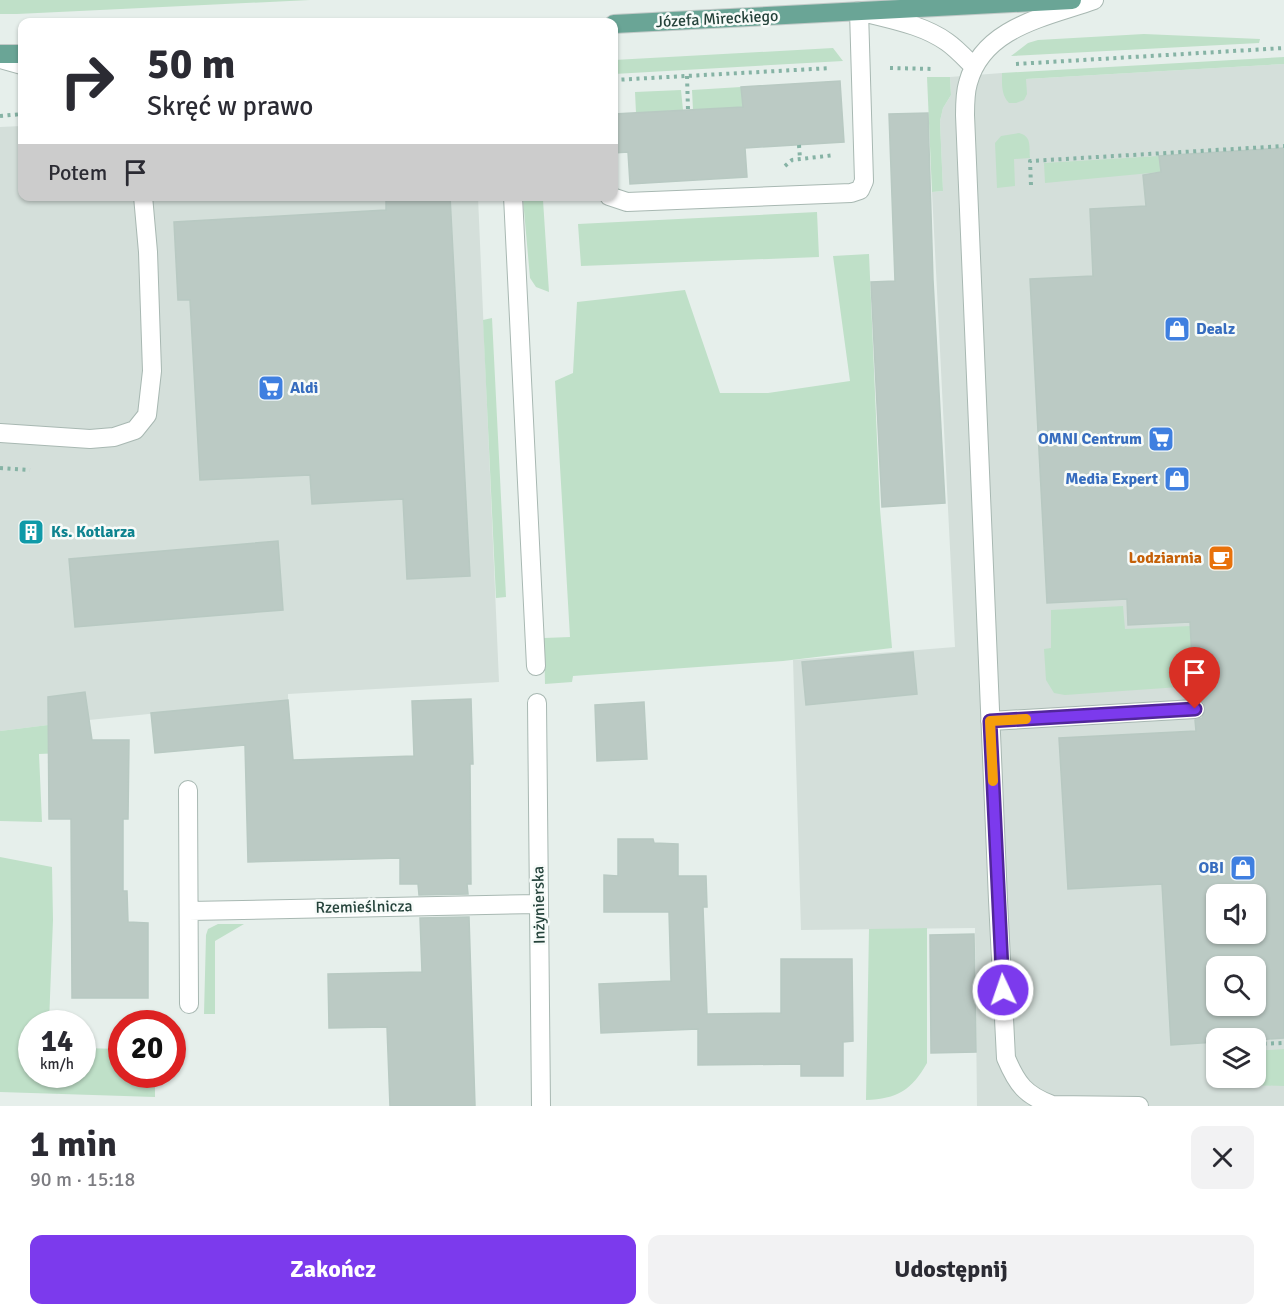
<!DOCTYPE html>
<html lang="pl">
<head>
<meta charset="utf-8">
<style>
	:root { --surface:#fff; --page:#f2f2f3; --text:#2b2b33; --muted:#7c7c81; --accent:#7c3aed }
	body { margin:0; font-family:Signika,sans-serif; background:var(--page); color:var(--text); height:100vh; display:flex; flex-direction:column; font-size:22px; white-space:nowrap }
	* { box-sizing:border-box; margin:0 }
	p { font-size:20px; color:var(--muted) }
	.icon { flex:none; width:33px; height:33px; fill:none; stroke:currentColor; stroke-width:2; stroke-linecap:round; stroke-linejoin:round }
	.map { position:relative; height:1106px; overflow:hidden }
	.sheet { display:flex; flex-direction:column; background:var(--surface); flex:1 }
	.sheet>* { flex:none }
	.banner { position:absolute; left:18px; top:18px; width:600px; height:183px; border-radius:12px; box-shadow:0 2px 4px #0004; background:#fff; color:var(--text); overflow:hidden }
	.fabs { position:absolute; left:1206px; top:884px; display:grid; gap:12px }
	.fabs a { display:grid; place-items:center; width:60px; height:60px; border-radius:12px; background:var(--surface); box-shadow:0 2px 4px #0004; font-size:30px }
	.speed { position:absolute; left:18px; top:1010px; display:flex; gap:12px; font-size:30px; font-weight:700; text-align:center }
	.speed>* { display:grid; place-content:center; width:78px; height:78px; border-radius:50%; background:var(--surface); box-shadow:0 2px 4px #0004; line-height:1 }
	.speed small { font-size:15px; font-weight:400 }
	.speed .limit { border:9px solid #d22; background:#fff; color:#111 }
	.pin { position:absolute; display:grid; place-items:center; width:51px; height:51px; color:#fff; margin:-62px -26px; border-radius:50% 50% 50% 0; rotate:-45deg; box-shadow:0 0 6px #0007 }
	.pin .icon { rotate:45deg }
	.me { position:absolute; width:66px; margin:-33px; rotate:357deg; stroke-linejoin:round; filter:drop-shadow(0 0 4px #0008) }
	.turn { display:flex; align-items:center; gap:21px; height:126px; padding:0 30px; font-size:27px }
	.turn .icon { width:78px; height:78px; stroke-width:2.5 }
	.turn b { display:block; font-size:42px; line-height:51px }
	.then { display:flex; align-items:center; height:57px; padding:0 30px; background:#0003; gap:12px; font-size:22px }
	.round { display:grid; place-items:center; flex:none; width:63px; height:63px; border-radius:12px; background:var(--page) }
	.headline { display:flex; align-items:center; justify-content:space-between; height:102px; padding:0 30px }
	h1 { font-size:36px; font-weight:700; line-height:45px }
	.cta { display:flex; gap:12px; margin-top:auto; padding:12px 30px }
	.cta a { flex:1; height:69px; border-radius:12px; background:var(--accent); color:#fff; font-size:24px; font-weight:700; line-height:69px; text-align:center }
	.cta a+a { background:var(--page); color:var(--text) }
	.map>svg:first-child { display:block }
	.built { fill:#d4dfda; fill-rule:evenodd }
	.green { fill:#bfe0c8 }
	.building { fill:#bbcac4; stroke:#b8c9c2; stroke-width:1.5; fill-rule:evenodd }
	.lines { fill:none; stroke-linecap:round; stroke-linejoin:round }
	.minor-casing { stroke:#a8b8b2; stroke-width:20 }
	.major-casing { stroke:#c2cac8; stroke-width:20 }
	.path { stroke:#86b3a5; stroke-width:4; stroke-dasharray:3 4.5; stroke-linecap:butt }
	.minor { stroke:#fff; stroke-width:18 }
	.major { stroke:#6aa596; stroke-width:18 }
	.route-casing { stroke:#51269a; stroke-width:15 }
	.route { stroke:#7c3aed; stroke-width:10 }
	.slow { stroke:#f59e0b; stroke-width:10 }
	.labels { text-anchor:middle; dominant-baseline:central; stroke-width:5; stroke-linejoin:round; paint-order:stroke }
	.street-label { font-size:16px; fill:#24423a; stroke:#f7fbf9 }
	.shop-label { font-size:16px; font-weight:bold; fill:#366cbe; stroke:#f7fbf9; text-anchor:end }
	.culture-label { font-size:16px; font-weight:bold; fill:#0d838f; stroke:#f7fbf9; text-anchor:start }
	.food-label { font-size:16px; font-weight:bold; fill:#c56008; stroke:#f7fbf9; text-anchor:end }
</style>
</head>
<body>
<div class="map">
<svg width="1284" height="1106" viewBox="0 0 1284 1106">
	<rect width="100%" height="100%" fill="#e6efeb"/>
	<!-- built -->
	<path class="built" d="M1284,64v1042h-307l-2,-178 -174,2 -8,-270 162,-13 -23,-455 11,-1 -3,-70 3,-13 8,-13 -1,-18 52,-4 24,6zM1216,894h40v39h-40zM1216,966h40v39h-40zM1216,1038h40v39h-40z
		M22,126v70l456,1 21,485 -211,12v6l-199,20 -89,11v-604z"/>
	<!-- green -->
	<path class="green" d="M0,0h310l-293,14h-17z
		M1144,34l116,5 -1,4 -248,13 17,-13 10,-3z
		M833,48l10,13 -229,13v-14z
		M1284,57v7l-258,15 1,15 -3,6 -8,3h-7c-8,-8 -7,-19 -7,-30z
		M927,77h23l1,18 -8,13 -3,13 3,70 -11,1z
		M741,87l2,20 -50,3 -1,-20z
		M681,90l2,20 -47,3 -1,-21z
		M1019,133c13,3 10,14 11,25l-16,1 1,27 -18,2 -2,-45 6,-7z
		M1159,156l2,16 -116,11 -1,-20z
		M523,199l20,1 6,92 -13,-5 -6,-9z
		M817,212l2,45 -238,9 -3,-42z
		M869,254l11,255 12,139 -109,13 -210,15 -1,6 -27,2 -1,-46 26,-1 -15,-256 18,-8 4,-71 108,-12 35,103h48l82,-12 -17,-125z
		M492,318l14,279 -10,1 -13,-278z
		M1123,606l2,23 66,-3 3,60 -129,9 -11,-2 -8,-13 -2,-31 7,-1v-38z
		M80,721l6,31 -47,2 3,68 -42,-1v-90z
		M0,857l52,10 1,53 -4,103h-17v51h50l1,-26 38,1 1,25h33v23l-155,-5z
		M218,924h26l-29,17v73h-11l2,-79 2,-6z
		M927,928v135c-15,27 -30,36 -61,37l3,-171z
		M1284,1049v37l-69,-2 -2,-31h3v24h40v-26z"/>
	<!-- building -->
	<path class="building" d="M840,81l4,61 -99,6 2,29 -117,7 -2,-32 -14,1v-39l129,-7 -2,-20z
		M928,113l5,167 12,223 -63,4 -11,-225 24,-1 -6,-167z
		M1284,148v890l-28,2v-2h-40v4l-45,3 -9,-161 -94,5 -9,-151 137,-7 -1,-11 7,-2 4,-9 -2,-7 -10,-4 -4,-76 -62,3 -1,-26 -80,4 -17,-324 63,-3 -3,-67 56,-3 -3,-31 18,-3 -2,-16zM1216,894h40v39h-40zM1216,966h40v39h-40z
		M386,196h64l20,380 -63,3 -4,-80 -91,5 -2,-29 -110,5 -10,-180h-12l-4,-78 212,-12z
		M278,541l5,69 -208,17 -6,-68z
		M913,652l4,42 -111,11 -4,-43z
		M85,692l7,48h37l-1,79h-5v72h4l1,31 20,1v75h-76l-1,-179h-22l-1,-122z
		M471,699l2,65h-3l1,120h-4l1,10 -49,1 -1,-11h-18v-26l-152,4 -3,-117 -90,8 -4,-40 137,-13 5,60 121,-4 -2,-55z
		M644,702l3,57 -50,2 -2,-56z
		M618,839h35l1,4 24,1v32h28l1,31h-4l4,107 74,-1v-54h71l1,82 -10,1v34h-42v-12l-103,1v-36l-97,4 -2,-49 72,-3 -2,-69h-65v-37l14,1z
		M469,917l6,189h-85l-3,-79 -58,1 -1,-54 94,-2 -2,-54z
		M974,934l2,118 -45,1 -1,-118z"/>
	<g class="lines">
		<!-- minor casing -->
		<g class="minor-casing">
			<path id="minor" d="M1094,0c-48,17 -111,27 -126,83 -3,10 -3,22 -3,32l33,785 8,158c11,26 19,37 46,47l87,1
				M0,59l22,6
				M513,196l23,470
				M609,196l18,6 224,-9 9,-3 4,-9 -5,-170c29,8 63,13 88,31 10,7 18,16 27,25
				M0,433l90,6 24,-2 21,-7 12,-15 5,-44 -4,-119 -5,-56
				M537,703l4,403
				M990,721l205,-12
				M188,790l1,214
				M189,911l349,-7"/>
		</g>
		<!-- major casing -->
		<g class="major-casing">
			<path id="major" d="M614,24l458,-24
				M0,54h22"/>
		</g>
		<!-- path -->
		<path class="path" d="M1016,64l268,-16
			M890,68l43,1
			M687,76l1,34
			M614,80l217,-12
			M0,116l22,-2
			M799,145l1,14
			M785,166l7,-6 43,-5
			M1031,185l-1,-24 254,-15
			M0,468l30,2
			M1256,1044l28,-1"/>
		<!-- minor -->
		<use href="#minor" class="minor"/>
		<!-- major -->
		<use href="#major" class="major"/>
	</g>
	<g class="lines">
		<!-- route casing -->
		<g class="route-casing">
			<path id="route" d="M1003,990l-13,-269 205,-12"/>
		</g>
		<!-- route -->
		<use href="#route" class="route"/>
		<!-- slow -->
		<path class="slow" d="M993,781l-3,-60 36,-2"/>
	</g>
	<!-- icons -->
	<defs>
		<g id="shop-square" transform="scale(1.35)"><rect x="-9" y="-9" width="18" height="18" rx="4" fill="#3f7fe0" stroke="#f7fbf9"/><path d="M-5-2.5h2.3a2.7 3.5 0 0 1 5.4 0H5L5.5 6h-11ZM-1.5-2.5h3a1.5 2.3 0 0 0-3 0Z" fill="#fff"/></g>
		<g id="supermarket-square" transform="scale(1.35)"><rect x="-9" y="-9" width="18" height="18" rx="4" fill="#3f7fe0" stroke="#f7fbf9"/><path d="M-6-5.5h2.5l.6 2H6L4.5 2H-2.5L-4.4-4H-6ZM-1.5 3.2a1.3 1.3 0 1 0 .1 0ZM3 3.2a1.3 1.3 0 1 0 .1 0Z" fill="#fff"/></g>
		<g id="building-square" transform="scale(1.35)"><rect x="-9" y="-9" width="18" height="18" rx="4" fill="#0f9aa8" stroke="#f7fbf9"/><path d="M-4-6H4V6H1V3H-1V6H-4ZM-2.5-4.3h1.7v1.8h-1.7ZM.8-4.3h1.7v1.8H.8ZM-2.5-1h1.7V.8h-1.7ZM.8-1h1.7V.8H.8Z" fill="#fff"/></g>
		<g id="cafe-square" transform="scale(1.35)"><rect x="-9" y="-9" width="18" height="18" rx="4" fill="#e8710a" stroke="#f7fbf9"/><path d="M-5.5-4.5H6V0H3Q3 3.5 0 3.5H-2.5Q-5.5 3.5-5.5 0ZM3-3.2v2h1.7v-2ZM-6 4.5H4V6H-6Z" fill="#fff"/></g>
	</defs>
	<g fill-rule="evenodd">
		<use href="#shop-square" x="1177" y="329"/>
		<use href="#supermarket-square" x="271" y="388"/>
		<use href="#supermarket-square" x="1161" y="439"/>
		<use href="#shop-square" x="1177" y="479"/>
		<use href="#building-square" x="31" y="532"/>
		<use href="#cafe-square" x="1221" y="558"/>
		<use href="#shop-square" x="1243" y="868"/>
	</g>
	<g class="labels">
		<!-- street labels -->
		<g class="street-label">
			<text transform="translate(717 19) rotate(-3)">Józefa Mireckiego</text>
			<text transform="translate(539 905) rotate(-91)">Inżynierska</text>
			<text transform="translate(364 907) rotate(-1)">Rzemieślnicza</text>
		</g>
		<!-- shop labels -->
		<g class="shop-label">
			<text x="1196" y="329" text-anchor="start">Dealz</text>
			<text x="290" y="388" text-anchor="start">Aldi</text>
			<text x="1142" y="439">OMNI Centrum</text>
			<text x="1158" y="479">Media Expert</text>
			<text x="1224" y="868">OBI</text>
		</g>
		<!-- culture labels -->
		<g class="culture-label">
			<text x="51" y="532">Ks. Kotlarza</text>
		</g>
		<!-- food labels -->
		<g class="food-label">
			<text x="1202" y="558">Lodziarnia</text>
		</g>
	</g>
</svg>
<div class="fabs">
<a><svg class="icon" aria-label="sound" viewBox="0 0 24 24"><path d="M4 9h4l5-4v14l-5-4H4zM17 9q2 3 0 6"/></svg></a>
<a><svg class="icon" aria-label="search" viewBox="0 0 24 24"><circle cx="10" cy="10" r="6"/><path d="M15 15l6 6"/></svg></a>
<a><svg class="icon" aria-label="layers" viewBox="0 0 24 24"><path d="M12 4l9 5-9 5-9-5zM3 14l9 5 9-5"/></svg></a>
</div>
<div class="speed"><div>14<small>km/h</small></div><div class="limit">20</div></div>
<div class="pin" style="left:1195px;top:709px;background:#d93025"><svg class="icon" aria-label="arrive" viewBox="0 0 24 24"><path d="M6 21V4h12l-3 4 3 4H6"/></svg></div>
<svg class="me" style="left:1003px;top:990px" viewBox="-20 -20 40 40"><circle r="17" fill="#7c3aed" stroke="#fff" stroke-width="3"/><path d="M0-11L8 9 0 5-8 9z" fill="#fff"/></svg>
<div class="banner">
<div class="turn"><svg class="icon" aria-label="right" viewBox="0 0 24 24"><path d="M7 20v-9h11M14 6l5 5-5 5"/></svg><div><b>50 m</b>Skręć w prawo</div></div>
<div class="then">Potem<svg class="icon" aria-label="arrive" viewBox="0 0 24 24"><path d="M6 21V4h12l-3 4 3 4H6"/></svg></div>
</div>
</div>
<section class="sheet">
<div class="headline"><div><h1>1 min</h1><p>90 m · 15:18</p></div><a class="round"><svg class="icon" aria-label="close" viewBox="0 0 24 24"><path d="M6 6l12 12M18 6L6 18"/></svg></a></div>
<div class="cta"><a>Zakończ</a><a>Udostępnij</a></div>
</section>
</body>
</html>
